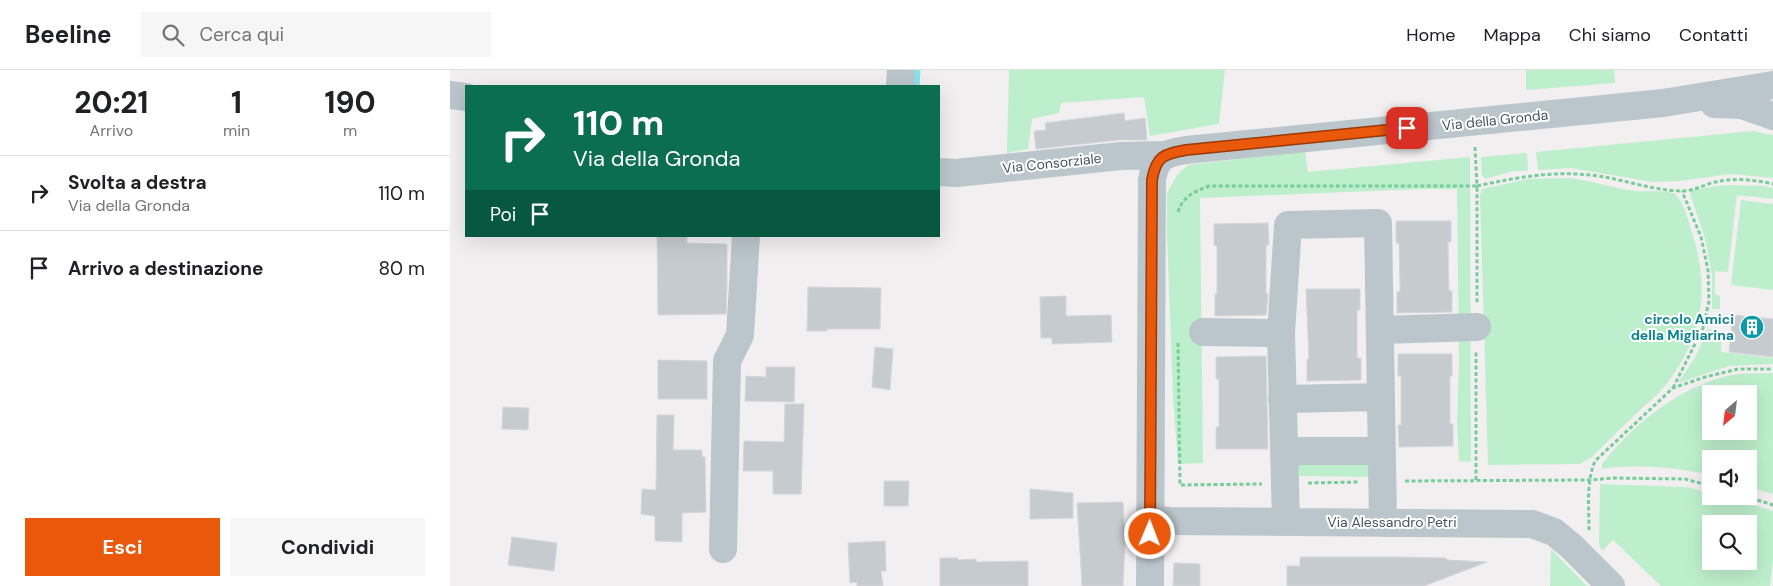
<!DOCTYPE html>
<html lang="it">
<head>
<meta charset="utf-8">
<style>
	:root { --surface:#fff; --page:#f6f6f6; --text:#202124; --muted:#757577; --line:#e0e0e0; --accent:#ea580c }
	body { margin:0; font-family:"DM Sans",sans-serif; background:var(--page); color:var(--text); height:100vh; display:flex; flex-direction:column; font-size:19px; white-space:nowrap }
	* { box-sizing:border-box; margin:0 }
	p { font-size:16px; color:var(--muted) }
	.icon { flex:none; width:28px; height:28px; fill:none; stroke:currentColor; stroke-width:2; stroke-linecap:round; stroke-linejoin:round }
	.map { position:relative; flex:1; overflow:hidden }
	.details { display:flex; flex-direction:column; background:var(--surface); width:450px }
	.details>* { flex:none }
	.hud { position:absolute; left:15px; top:15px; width:475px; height:152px; border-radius:0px; box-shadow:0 5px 20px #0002; background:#0b6e4f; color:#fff; overflow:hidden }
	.needle { width:32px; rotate:208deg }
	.buttons { position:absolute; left:1252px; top:315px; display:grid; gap:10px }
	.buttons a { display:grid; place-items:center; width:55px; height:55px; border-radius:0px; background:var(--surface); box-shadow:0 5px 20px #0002; font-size:25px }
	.pin { position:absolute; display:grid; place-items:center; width:42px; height:42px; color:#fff; margin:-21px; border-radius:10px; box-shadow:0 2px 8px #0006 }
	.me { position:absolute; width:55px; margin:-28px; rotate:1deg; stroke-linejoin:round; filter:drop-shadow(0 0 4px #0008) }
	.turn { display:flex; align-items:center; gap:18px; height:105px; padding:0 25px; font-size:22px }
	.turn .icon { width:65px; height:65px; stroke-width:2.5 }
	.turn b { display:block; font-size:35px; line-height:42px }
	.then { display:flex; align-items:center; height:48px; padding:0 25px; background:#0003; gap:10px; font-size:19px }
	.eta { display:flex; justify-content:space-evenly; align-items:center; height:85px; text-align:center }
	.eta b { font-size:30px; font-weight:700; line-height:35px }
	.primary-button { display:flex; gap:10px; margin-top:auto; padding:10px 25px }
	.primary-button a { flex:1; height:58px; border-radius:0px; background:var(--accent); color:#fff; font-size:20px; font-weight:700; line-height:58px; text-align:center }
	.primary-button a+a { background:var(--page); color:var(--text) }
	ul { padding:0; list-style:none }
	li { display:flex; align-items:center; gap:15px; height:75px; padding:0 25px; border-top:1px solid var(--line) }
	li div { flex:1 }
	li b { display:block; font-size:19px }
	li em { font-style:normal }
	header { display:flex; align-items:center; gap:30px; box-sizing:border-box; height:70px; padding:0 25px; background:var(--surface); border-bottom:1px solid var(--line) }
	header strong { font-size:24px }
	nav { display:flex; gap:28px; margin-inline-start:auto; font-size:18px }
	.search { width:350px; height:45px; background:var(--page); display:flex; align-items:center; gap:12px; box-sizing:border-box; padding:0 18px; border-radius:0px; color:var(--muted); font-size:19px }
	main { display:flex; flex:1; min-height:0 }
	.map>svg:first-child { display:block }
	.green { fill:#beefcc; fill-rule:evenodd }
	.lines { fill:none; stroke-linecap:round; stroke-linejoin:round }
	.stream { stroke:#8be2ec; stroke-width:7 }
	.building { fill:#c6cbcf; stroke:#d4d6db }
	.path { stroke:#76cd99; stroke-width:3; stroke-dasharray:4 2.5; stroke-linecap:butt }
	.minor { stroke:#bbc6cc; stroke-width:28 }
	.route-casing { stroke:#983908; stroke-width:12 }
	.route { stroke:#ea580c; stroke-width:9 }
	.labels { text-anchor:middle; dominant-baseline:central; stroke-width:4; stroke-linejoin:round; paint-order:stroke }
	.street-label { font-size:14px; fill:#47555d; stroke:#fff }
	.culture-label { font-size:14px; font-weight:bold; fill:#0d838f; stroke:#fff; text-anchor:end }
</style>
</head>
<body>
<header>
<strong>Beeline</strong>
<div class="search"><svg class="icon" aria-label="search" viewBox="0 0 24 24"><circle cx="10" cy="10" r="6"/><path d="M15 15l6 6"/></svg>Cerca qui</div>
<nav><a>Home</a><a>Mappa</a><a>Chi siamo</a><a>Contatti</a></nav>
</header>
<main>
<section class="details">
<div class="eta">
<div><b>20:21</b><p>Arrivo</p></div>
<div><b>1</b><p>min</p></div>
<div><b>190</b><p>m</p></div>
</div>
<ul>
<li><svg class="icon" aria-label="right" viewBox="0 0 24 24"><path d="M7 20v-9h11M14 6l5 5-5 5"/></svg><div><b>Svolta a destra</b><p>Via della Gronda</p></div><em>110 m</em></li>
<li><svg class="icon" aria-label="arrive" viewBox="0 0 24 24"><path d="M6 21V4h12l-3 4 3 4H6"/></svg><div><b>Arrivo a destinazione</b></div><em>80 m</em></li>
</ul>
<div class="primary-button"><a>Esci</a><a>Condividi</a></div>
</section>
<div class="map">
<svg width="1323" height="516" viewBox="0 0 1323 516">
	<rect width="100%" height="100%" fill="#f2eff0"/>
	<!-- green -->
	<path class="green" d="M559,0h216l-6,54 -69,12 -6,-39 -83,6 -2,10 -27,6 -4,30 -21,4z
		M1076,0h88l1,13 -89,7z
		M1303,61l20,4v43l-42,-4 -52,7 -27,1 -81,-14 -33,2 -2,-18z
		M855,81l3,21 162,-15 1,305 -12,-1 -2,-37 2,-63 -2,-172h-37l-220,9 3,265 -25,1 -5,-67 -6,-162v-42l10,-18 11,-10z
		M1077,83l1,18h-14l-29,8 -3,-4 -1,-18z
		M1118,108c23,2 44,10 67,13 11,1 29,-1 38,2 10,4 16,30 19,40 19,57 10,106 -27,153 -7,8 -16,16 -24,23 -17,16 -33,32 -49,48l-12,7 -92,1 -8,-269 2,-7 46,-10z
		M1275,115l39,1 9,2v11l-36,-4 -9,77 -13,-1v23l5,2v13h-8v-34l-7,-37 -15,-44 1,-4z
		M1291,130l32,4v86l-42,-5z
		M1257,259l15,3 -1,20 52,6v6l-44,2 -51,17 18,-27z
		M1323,303v121l-24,-7v-28h-38v16c-35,-7 -72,-12 -109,-6v-5c31,-39 72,-73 121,-87 16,-5 34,-3 50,-4zM1261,324h38v37h-38z
		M841,384l85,2v21l-84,-1z
		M1150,414l86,3 25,6v3h15l47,15v49l-3,26h-109l-48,-46 -11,11 -3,-7zM1261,454h38v37h-38z
		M1101,479l36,37h-37z"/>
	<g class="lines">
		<!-- stream -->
		<path class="stream" d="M466,16l1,-16"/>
	</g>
	<!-- building -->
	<path class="building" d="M674,43l1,8 20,-3 2,22h-28l-83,9 -2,-18 12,-1 -1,-7z
		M946,151h55v21h-3l1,49h3v21l-55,1v-21l3,-1 -1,-48h-3z
		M818,153l1,22h-3v49h2l-2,21 -51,1v-22h2v-48l-3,-1v-21z
		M207,166h30v7l40,1v40l-1,30 -68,1z
		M358,217l73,1 -1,41h-53v2h-20z
		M856,219h54v21h-3v48h4v22l-54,1v-22h2z
		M616,226v20l45,-1 1,27 -60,2v-6h-11l-1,-41z
		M1283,245l40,4v38l-44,-5z
		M425,277l18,2 -3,41 -18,-3z
		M948,284h54v22h-2v48h3v22l-54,1 -1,-22h3v-49h-3z
		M816,286l2,93h-52v-22h3v-48h-3v-22z
		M208,290l49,1v38h-49z
		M316,297h29l-1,35 -49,-1 1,-25 20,1z
		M335,334h19l-3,90h-28v-23h-30l1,-30 40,1z
		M53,337l26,1 -1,22 -26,-1z
		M207,345h17l-1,35h29v7h3l1,55 -24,1v29l-27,-1v-25l-14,-2 1,-25 14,1z
		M434,411h25l-1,25h-24z
		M580,419l43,4v25l-43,1z
		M673,432l2,41 -2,43h-41l-5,-83z
		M62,467l45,6 -3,28 -46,-6z
		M435,471l1,30h-5l2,15h-26v-4l-7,1 -2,-40z
		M850,487h99l47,1 1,2 40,2 -63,24h-137v-20h13z
		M490,488h18v2l18,-1v3l52,-1v25h-88z
		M724,493l26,1v22h-27z"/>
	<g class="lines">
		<!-- path -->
		<path class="path" d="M1025,77l2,39c42,-9 78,-16 121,-10 27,4 54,14 82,15 13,1 27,-8 40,-10 16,-3 37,-1 53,3
			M728,142c5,-16 16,-20 31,-26h268v117
			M728,273l2,142 82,-1
			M1223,318l30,-60 6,-27 -1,-31 -7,-33 -19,-46
			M1026,410v-128
			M955,411l185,-1 24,-2 71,1 26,7
			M858,413l51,-1
			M1295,426l28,9
			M1139,460c0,-22 -3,-48 6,-69l78,-73 32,-11 33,-8h35"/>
		<!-- minor -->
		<path class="minor" d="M450,16l1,-16
			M0,25l16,2
			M1264,34l28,1 31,11
			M489,102l17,1 165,-17 44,-1
			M930,260l97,-3
			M753,262l78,1
			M832,329l99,-2
			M834,381h98
			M700,448l19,3 363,3 22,8 17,14 40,40
			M836,451l-5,-188 7,-108 90,-2 5,300
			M273,479l4,-188 13,-26 6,-99
			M700,516l2,-406c4,-24 12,-26 34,-30l477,-47 110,-18"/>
	</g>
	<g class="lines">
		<!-- route casing -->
		<g class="route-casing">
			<path id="route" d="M700,464l2,-354c4,-24 12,-26 34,-30l221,-22"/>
		</g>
		<!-- route -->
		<use href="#route" class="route"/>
	</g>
	<!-- icons -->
	<defs>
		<g id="building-disc" transform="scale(1.25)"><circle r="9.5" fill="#0f9aa8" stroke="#fff"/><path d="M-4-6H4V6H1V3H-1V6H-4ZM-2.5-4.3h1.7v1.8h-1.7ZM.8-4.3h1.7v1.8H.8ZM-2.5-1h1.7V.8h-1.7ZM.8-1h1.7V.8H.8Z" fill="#fff"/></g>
	</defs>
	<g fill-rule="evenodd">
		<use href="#building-disc" x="1302" y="257"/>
	</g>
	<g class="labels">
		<!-- street labels -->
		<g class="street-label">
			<text transform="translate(1045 50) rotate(-6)">Via della Gronda</text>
			<text transform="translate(602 93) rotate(-6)">Via Consorziale</text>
			<text x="942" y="452">Via Alessandro Petri</text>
		</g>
		<!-- culture labels -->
		<g class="culture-label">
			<text x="1284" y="249">circolo Amici<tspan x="1284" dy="16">della Migliarina</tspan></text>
		</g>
	</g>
</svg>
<div class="buttons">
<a><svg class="needle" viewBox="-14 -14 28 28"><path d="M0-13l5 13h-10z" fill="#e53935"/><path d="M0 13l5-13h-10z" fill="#757577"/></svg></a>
<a><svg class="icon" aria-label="sound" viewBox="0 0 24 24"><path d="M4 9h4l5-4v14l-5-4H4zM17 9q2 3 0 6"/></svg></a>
<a><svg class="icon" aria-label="search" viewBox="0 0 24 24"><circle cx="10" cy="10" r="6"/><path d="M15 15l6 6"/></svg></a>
</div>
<div class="pin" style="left:957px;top:58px;background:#d93025"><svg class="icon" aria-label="arrive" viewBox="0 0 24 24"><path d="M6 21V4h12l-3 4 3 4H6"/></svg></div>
<svg class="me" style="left:700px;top:464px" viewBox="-20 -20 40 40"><circle r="17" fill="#ea580c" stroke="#fff" stroke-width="3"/><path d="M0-11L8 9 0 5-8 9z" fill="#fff"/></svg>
<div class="hud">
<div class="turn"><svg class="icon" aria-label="right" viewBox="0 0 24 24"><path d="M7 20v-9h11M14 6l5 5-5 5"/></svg><div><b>110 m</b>Via della Gronda</div></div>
<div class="then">Poi<svg class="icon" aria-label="arrive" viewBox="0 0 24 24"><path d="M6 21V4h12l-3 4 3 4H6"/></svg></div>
</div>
</div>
</main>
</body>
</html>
